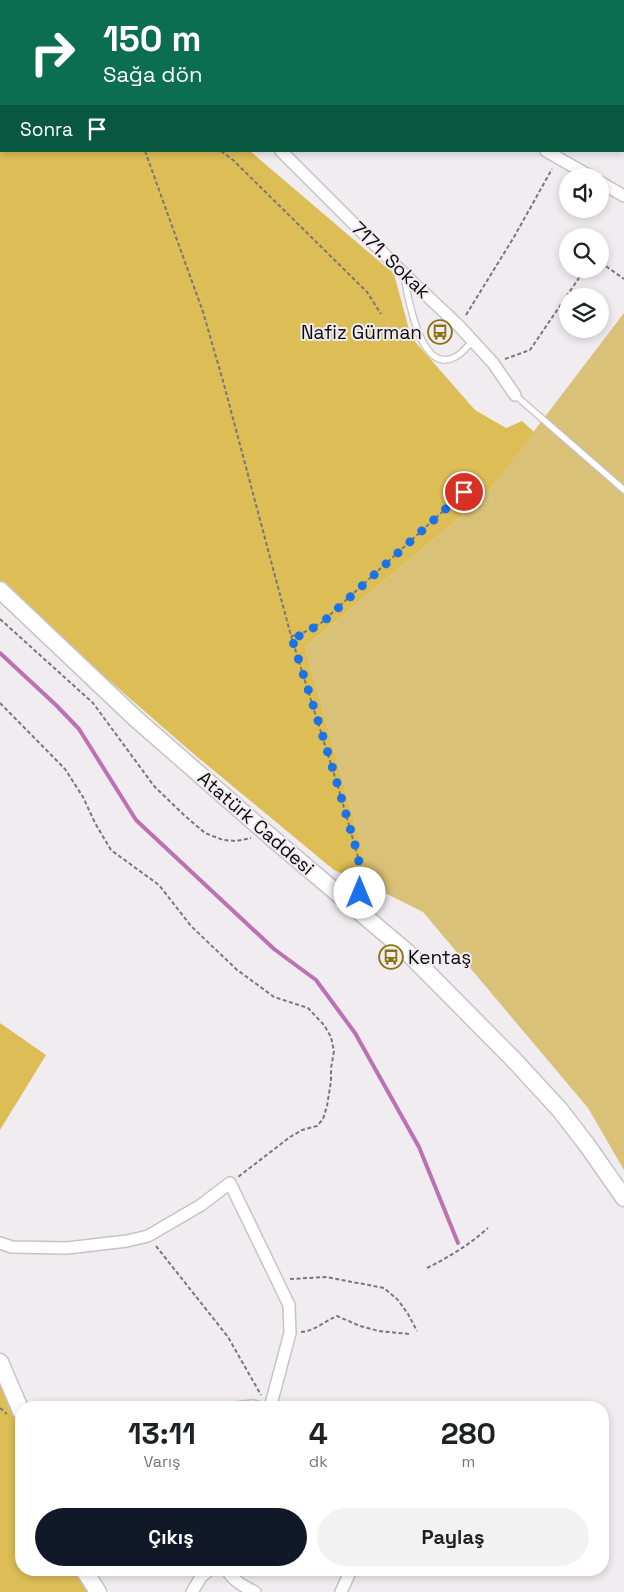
<!DOCTYPE html>
<html lang="tr">
<head>
<meta charset="utf-8">
<style>
	:root { --surface:#fff; --page:#f2f2f2; --text:#202124; --muted:#757577; --accent:#111827 }
	body { margin:0; font-family:"Space Grotesk",sans-serif; background:var(--page); color:var(--text); height:100vh; display:flex; flex-direction:column; font-size:19px; white-space:nowrap }
	* { box-sizing:border-box; margin:0 }
	p { font-size:16px; color:var(--muted) }
	.icon { flex:none; width:28px; height:28px; fill:none; stroke:currentColor; stroke-width:2; stroke-linecap:round; stroke-linejoin:round }
	.map { position:relative; flex:1; overflow:hidden }
	.sheet { position:absolute; left:15px; top:1401px; width:594px; height:175px; display:flex; flex-direction:column; background:var(--surface); border-radius:20px; box-shadow:0 2px 8px #0003 }
	.sheet>* { flex:none }
	.banner { position:absolute; left:0px; top:0px; width:625px; height:152px; box-shadow:0 2px 8px #0003; background:#0b6e4f; color:#fff; overflow:hidden }
	.fabs { position:absolute; left:559px; top:168px; display:grid; gap:10px }
	.fabs a { display:grid; place-items:center; width:50px; height:50px; border-radius:50%; background:var(--surface); box-shadow:0 2px 8px #0003; font-size:25px }
	.pin { position:absolute; display:grid; place-items:center; width:42px; height:42px; color:#fff; margin:-21px; border:2px solid #fff; border-radius:50%; box-shadow:0 1px 5px #0007 }
	.me { position:absolute; width:55px; margin:-28px; rotate:0deg; stroke-linejoin:round; filter:drop-shadow(0 0 4px #0008) }
	.turn { display:flex; align-items:center; gap:18px; height:105px; padding:0 20px; font-size:22px }
	.turn .icon { width:65px; height:65px; stroke-width:2.5 }
	.turn b { display:block; font-size:35px; line-height:42px }
	.then { display:flex; align-items:center; height:48px; padding:0 20px; background:#0003; gap:10px; font-size:19px }
	.eta { display:flex; justify-content:space-evenly; align-items:center; height:85px; text-align:center }
	.eta b { font-size:30px; font-weight:600; line-height:35px }
	.button { display:flex; gap:10px; margin-top:auto; padding:10px 20px }
	.button a { flex:1; height:58px; border-radius:30px; background:var(--accent); color:#fff; font-size:20px; font-weight:600; line-height:58px; text-align:center }
	.button a+a { background:var(--page); color:var(--text) }
	.map>svg:first-child { display:block }
	.green { fill:#d9c177 }
	.forest { fill:#ddbd55 }
	.lines { fill:none; stroke-linecap:round; stroke-linejoin:round }
	.stream { stroke:#bb71b4; stroke-width:4 }
	.lane-casing { stroke:#c7c2c6; stroke-width:8 }
	.street-casing { stroke:#c7c2c6; stroke-width:14 }
	.secondary-casing { stroke:#c7c2c6; stroke-width:19 }
	.path { stroke:#7a7779; stroke-width:2; stroke-dasharray:4 2.5; stroke-linecap:butt }
	.lane { stroke:#fff; stroke-width:5.5 }
	.street { stroke:#fff; stroke-width:11 }
	.secondary { stroke:#fff; stroke-width:16 }
	.route { stroke:#1a73e8; stroke-width:9; stroke-dasharray:0 16.2 }
	.labels { text-anchor:middle; dominant-baseline:central; stroke-width:4; stroke-linejoin:round; paint-order:stroke }
	.street-label { font-size:19px; fill:#0e0c0d; stroke:#f1ecf0 }
	.poi-label { font-size:19px; fill:#0e0c0d; stroke:#f1ecf0; text-anchor:end }
</style>
</head>
<body>
<div class="map">
<svg width="624" height="1592" viewBox="0 0 624 1592">
	<rect width="100%" height="100%" fill="#f1ecf0"/>
	<!-- green -->
	<path class="green" d="M624,313v857l-36,-62 -165,-196 -50,-25 -68,-240 178,-149z"/>
	<!-- forest -->
	<path class="forest" d="M0,0h71l1,1h-71v150h249l144,123 17,63 64,73 31,18 16,-7 12,11 -51,66 -178,149 68,240 -39,-17 -145,-120 -189,-165z
		M0,1023l46,32 -46,75z
		M0,1357l21,63v150h56l11,22h-88z"/>
	<g class="lines">
		<!-- stream -->
		<path class="stream" d="M0,653l57,53 22,23 57,91 138,129 42,31 39,53 64,114 39,96"/>
		<!-- lane casing -->
		<g class="lane-casing">
			<path id="lane" d="M404,276c4,20 16,100 51,81 7,-3 12,-11 18,-16
				M515,395l109,95"/>
		</g>
		<!-- street casing -->
		<g class="street-casing">
			<path id="street" d="M78,0l2,1
				M236,0l1,1
				M281,151l123,123 55,52 34,37 22,32
				M546,151l44,25
				M600,182l24,14
				M0,1243l12,4 55,1 60,-7 21,-5 53,-31 29,-22 59,122 1,28 -20,75
				M234,1408l19,-2 7,2
				M227,1570c6,11 18,17 28,22
				M192,1592l9,-15 8,-7
				M341,1592l10,-22"/>
		</g>
		<!-- secondary casing -->
		<g class="secondary-casing">
			<path id="secondary" d="M402,0l1,1
				M495,0l1,1
				M563,0l2,1
				M0,590l135,128 143,125 129,109 107,108 46,50 27,35 37,53
				M0,1362l21,49
				M84,1570l14,22"/>
		</g>
		<!-- path -->
		<path class="path" d="M0,0l2,1
			M145,151l58,161 20,69 68,255 48,154 19,67 4,23 -3,14
			M221,151l12,9 134,132 14,22
			M600,264l7,3 17,12
			M466,315l48,-78 38,-68
			M505,359l25,-9 55,-81
			M0,619l93,84 61,83 31,30 20,17 18,7 13,1 15,-3
			M291,636l8,-1 22,-12 143,-131
			M0,703l65,66 18,28 12,26 16,27 48,35 32,41 45,43 38,28 34,11 16,17 7,12 3,14 -3,17v13l-4,25 -4,13 -6,7 -15,4 -12,7 -52,40
			M156,1246l72,91 33,58
			M427,1268c22,-11 42,-23 61,-40
			M290,1279l36,-2 58,11 14,12 10,14 9,17
			M301,1332c14,-1 24,-11 36,-16l23,10 19,5 30,3
			M0,1408l7,6"/>
		<!-- lane -->
		<use href="#lane" class="lane"/>
		<!-- street -->
		<use href="#street" class="street"/>
		<!-- secondary -->
		<use href="#secondary" class="secondary"/>
	</g>
	<g class="lines">
		<!-- route -->
		<path class="route" d="M360,893c4,-27 -7,-53 -14,-79 -17,-60 -36,-119 -55,-178h8l23,-13 142,-131"/>
	</g>
	<!-- icons -->
	<defs>
		<g id="bus-ring" transform="scale(1.25)"><circle r="9.5" fill="#f1ecf0" stroke="#8b7113" stroke-width="1.5"/><path d="M-5-6H5V4H4V6H2V4H-2V6H-4V4H-5ZM-3.5-4V0h7V-4ZM-3.5 1.2v1.5H-2V1.2ZM2 1.2v1.5H3.5V1.2Z" fill="#8b7113"/></g>
	</defs>
	<g fill-rule="evenodd">
		<use href="#bus-ring" x="440" y="332"/>
		<use href="#bus-ring" x="391" y="957"/>
	</g>
	<g class="labels">
		<!-- street labels -->
		<g class="street-label">
			<text transform="translate(391 260) rotate(44)">7171. Sokak</text>
			<text transform="translate(256 823) rotate(41)">Atatürk Caddesi</text>
		</g>
		<!-- poi labels -->
		<g class="poi-label">
			<text x="422" y="332">Nafiz Gürman</text>
			<text x="408" y="957" text-anchor="start">Kentaş</text>
		</g>
	</g>
</svg>
<div class="fabs">
<a><svg class="icon" aria-label="sound" viewBox="0 0 24 24"><path d="M4 9h4l5-4v14l-5-4H4zM17 9q2 3 0 6"/></svg></a>
<a><svg class="icon" aria-label="search" viewBox="0 0 24 24"><circle cx="10" cy="10" r="6"/><path d="M15 15l6 6"/></svg></a>
<a><svg class="icon" aria-label="layers" viewBox="0 0 24 24"><path d="M12 4l9 5-9 5-9-5zM3 14l9 5 9-5"/></svg></a>
</div>
<div class="pin" style="left:464px;top:492px;background:#d93025"><svg class="icon" aria-label="arrive" viewBox="0 0 24 24"><path d="M6 21V4h12l-3 4 3 4H6"/></svg></div>
<svg class="me" style="left:360px;top:893px" viewBox="-20 -20 40 40"><circle r="19" fill="#fff"/><path d="M0-13L10 11 0 6-10 11z" fill="#1a73e8"/></svg>
<div class="banner">
<div class="turn"><svg class="icon" aria-label="right" viewBox="0 0 24 24"><path d="M7 20v-9h11M14 6l5 5-5 5"/></svg><div><b>150 m</b>Sağa dön</div></div>
<div class="then">Sonra<svg class="icon" aria-label="arrive" viewBox="0 0 24 24"><path d="M6 21V4h12l-3 4 3 4H6"/></svg></div>
</div>
<section class="sheet">
<div class="eta">
<div><b>13:11</b><p>Varış</p></div>
<div><b>4</b><p>dk</p></div>
<div><b>280</b><p>m</p></div>
</div>
<div class="button"><a>Çıkış</a><a>Paylaş</a></div>
</section>
</div>
</body>
</html>
